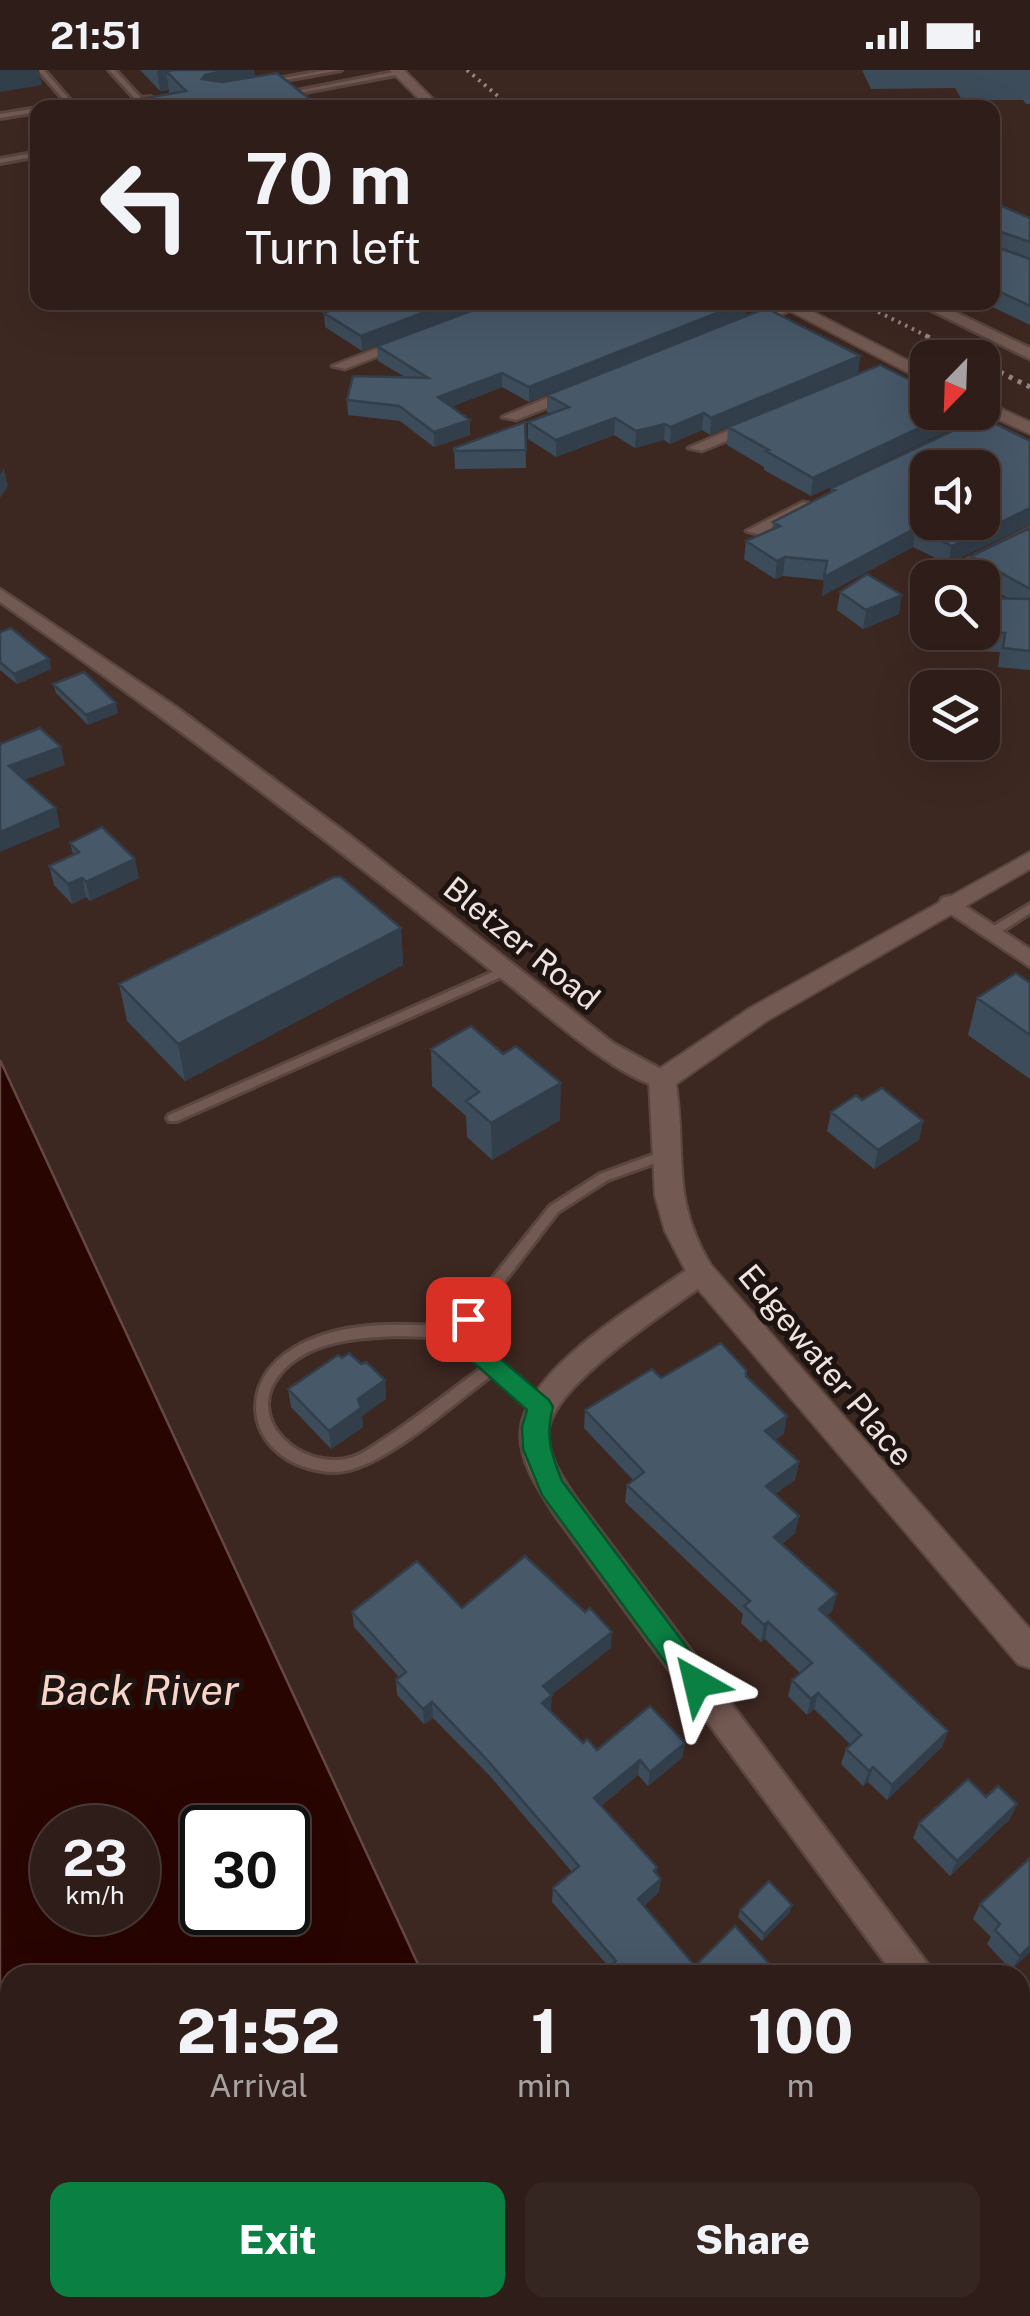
<!DOCTYPE html>
<html lang="en">
<head>
<meta charset="utf-8">
<style>
	:root { --surface:#2e1d19; --page:#362622; --text:#f1f3f6; --muted:#a7a2a2; --line:#493b38; --accent:#0b8043 }
	body { margin:0; font-family:"Public Sans",sans-serif; background:var(--page); color:var(--text); height:100vh; display:flex; flex-direction:column; font-size:38px; white-space:nowrap }
	* { box-sizing:border-box; margin:0 }
	p { font-size:32px; color:var(--muted) }
	.icon { flex:none; width:55px; height:55px; fill:none; stroke:currentColor; stroke-width:2; stroke-linecap:round; stroke-linejoin:round }
	.map { position:relative; flex:1; overflow:hidden }
	.sheet { position:absolute; left:0px; top:1895px; width:1030px; height:352px; display:flex; flex-direction:column; background:var(--surface); border-radius:30px 30px 0 0; box-shadow:0 10px 40px #0002,0 0 0 2px var(--line) }
	.sheet>* { flex:none }
	.hud { position:absolute; left:30px; top:30px; width:970px; height:210px; border-radius:20px; box-shadow:0 10px 40px #0002,0 0 0 2px var(--line); background:#2e1d19; color:var(--text); overflow:hidden }
	.needle { width:65px; rotate:203deg }
	.controls { position:absolute; left:910px; top:270px; display:grid; gap:20px }
	.controls a { display:grid; place-items:center; width:90px; height:90px; border-radius:20px; background:var(--surface); box-shadow:0 10px 40px #0002,0 0 0 2px var(--line); font-size:50px }
	.speed { position:absolute; left:30px; top:1735px; display:flex; gap:20px; font-size:50px; font-weight:700; text-align:center }
	.speed>* { display:grid; place-content:center; width:130px; height:130px; border-radius:50%; background:var(--surface); box-shadow:0 10px 40px #0002,0 0 0 2px var(--line); line-height:1 }
	.speed small { font-size:25px; font-weight:400 }
	.speed .limit { border:5px solid #111; border-radius:15px; background:#fff; color:#111 }
	.pin { position:absolute; display:grid; place-items:center; width:85px; height:85px; color:#fff; margin:-42px; border-radius:20px; box-shadow:0 5px 15px #0006 }
	.me { position:absolute; width:110px; margin:-55px; rotate:323deg; stroke-linejoin:round; filter:drop-shadow(0 0 8px #0008) }
	.turn { display:flex; align-items:center; gap:35px; height:210px; padding:0 50px; font-size:45px }
	.turn .icon { width:130px; height:130px; stroke-width:2.5 }
	.turn b { display:block; font-size:70px; line-height:85px }
	.eta { display:flex; justify-content:space-evenly; align-items:center; height:170px; text-align:center }
	.eta b { font-size:60px; font-weight:800; line-height:70px }
	.action { display:flex; gap:20px; margin-top:auto; padding:20px 50px }
	.action a { flex:1; height:115px; border-radius:20px; background:var(--accent); color:#fff; font-size:40px; font-weight:800; line-height:115px; text-align:center }
	.action a+a { background:var(--page); color:var(--text) }
	.status { display:flex; justify-content:space-between; align-items:center; height:70px; padding:0 50px; background:var(--surface); direction:ltr }
	.status svg { height:28px; fill:currentColor }
	.map>svg:first-child { display:block }
	.water { fill:#290500; stroke:#654743; stroke-width:2.5; fill-rule:evenodd }
	.lines { fill:none; stroke-linecap:round; stroke-linejoin:round }
	.service-casing { stroke:#5a453f; stroke-width:6 }
	.minor-casing { stroke:#5a453f; stroke-width:5 }
	.tertiary-casing { stroke:#5a453f; stroke-width:4 }
	.service { fill:#725951; fill-rule:evenodd }
	.minor { fill:#725951; fill-rule:evenodd }
	.tertiary { fill:#725951; fill-rule:evenodd }
	.rail-far1 { stroke:#978580; stroke-width:4; stroke-dasharray:2.5 5; stroke-linecap:butt }
	.rail { stroke:#978580; stroke-width:5; stroke-dasharray:4 6; stroke-linecap:butt }
	.wall { fill:#3d4c5a }
	.shaded-wall { fill:#323e4a }
	.building { fill:#475869; stroke:#323e4a; stroke-width:2.5; fill-rule:evenodd }
	.route { fill:#0b8043; stroke:#07532c; stroke-width:2.5 }
	.labels { text-anchor:middle; dominant-baseline:central; stroke-width:10; stroke-linejoin:round; paint-order:stroke }
	.street-label { font-size:32px; fill:#f0e2de; stroke:#1d1310 }
	.near-water-label { font-size:42px; font-style:italic; fill:#f9d4c9; stroke:#1d1310 }
</style>
</head>
<body>
<div class="status"><b>21:51</b><svg viewBox="0 0 49 12"><path d="M0 12V9h3v3zM5 12V6h3v6zM10 12V3h3v9zM15 12V0h3v12zM26 1h20v11H26zM47 4h2v5h-2z"/></svg></div>
<div class="map">
<svg width="1030" height="2246" viewBox="0 0 1030 2246">
	<rect width="100%" height="100%" fill="#3d2721"/>
	<!-- water -->
	<path class="water" d="M0,990l423,915h-413v333h574l5,8h-589zM52,1758h86v84h-86zM202,1758h86v84h-86z"/>
	<g class="lines">
		<!-- service casing -->
		<g class="service-casing">
			<path id="service" d="M38,0h6l26,30v2l-11,6h-9l14,-8z
				M109,0h6l26,28 10,-1 3,2 -17,2z
				M327,0h14l-72,13 -3,-2z
				M399,1l2,3 -117,22 -3,-2z
				M38,38v4l-38,6v-4z
				M38,82v4l-38,7v-4z
				M1030,834v9l-35,23h-8l-1,-3 1,-3z
				M504,897l4,1 2,3 -2,3 -331,147h-8l-2,-3 2,-3z
				M666,1080l4,2 2,3 -2,3 -62,22 -50,32 -84,109 -3,12 2,10 72,60 2,4 -2,4 -5,2 -5,-2 -43,-36c-37,28 -96,81 -139,94 -15,5 -31,3 -45,-1 -63,-19 -70,-87 -14,-120 48,-29 111,-24 165,-21l4,-12 87,-109 50,-32zM401,1266l57,2 4,12 21,17c-33,24 -65,50 -99,72 -11,7 -22,16 -34,19 -48,13 -108,-38 -70,-84 28,-34 81,-37 121,-38z"/>
		</g>
		<!-- minor casing -->
		<g class="minor-casing">
			<path id="minor" d="M914,232h20l96,46v11z
				M786,234l12,3 -49,21 -12,-3z
				M404,268l13,3 -72,28 -13,-3z
				M576,316l6,2v6l-66,26 -14,-3z
				M757,348l8,5 -2,3 -61,25 -14,-3z
				M803,432l6,1v8l-48,24 -15,-4z
				M1030,458v12l-77,38h-24z
				M0,519l176,118 173,128 264,208 57,31 4,6 -4,6c-32,10 -130,-77 -158,-99 -167,-134 -336,-262 -512,-385z
				M950,826l80,53v18l-88,-59 -3,-5 3,-5z
				M701,1193l9,3 4,7 -4,7c-38,29 -161,106 -162,153 0,25 14,45 27,64l352,466 5,12h-38l-339,-460c-16,-25 -37,-55 -34,-86 7,-63 122,-127 171,-163z
				M1020,2028l10,4v46l-10,-4z"/>
		</g>
		<!-- tertiary casing -->
		<g class="tertiary-casing">
			<path id="tertiary" d="M390,0h14l38,38h-14z
				M773,232h21l134,69v12z
				M982,330l48,22v12l-48,-22z
				M1030,782v17l-262,151 -92,64c11,71 -6,113 35,181l319,364v39l-12,-4 -327,-383 -26,-50 -10,-35 -6,-116 4,-7 97,-65z"/>
		</g>
		<!-- service -->
		<use href="#service" class="service"/>
		<!-- minor -->
		<use href="#minor" class="minor"/>
		<!-- tertiary -->
		<use href="#tertiary" class="tertiary"/>
		<!-- rail-far1 -->
		<path class="rail-far1" d="M467,0l45,38
			M858,232l73,36"/>
		<!-- rail -->
		<path class="rail" d="M926,266l44,22
			M982,293l48,24"/>
	</g>
	<!-- wall -->
	<path class="wall" d="M140,0h114l1,7 -86,17v-4l-9,1z
		M862,0h168v34h-4l-3,-4h-61l-7,-12 -84,1z
		M992,132l38,16v107l-48,-23h10z
		M354,232h136l-128,49 -37,-24 -1,-14z
		M495,232h252l-1,14 114,40 -2,17 -111,46 215,-7 -2,13 -149,71 -47,-26v-3l-37,-22 1,-18 -18,8 -8,-5 -32,14 -6,-4 -29,8 -21,-13 -58,22 -28,-18v-17l22,-8 -3,-2v-17l-18,7 -27,-15 -51,20 19,28 -36,12 -34,-26 -52,-6 -1,-15 58,-23 -27,-16 -1,-15z
		M982,347l-34,147 -35,-17 -91,49 2,-16 -41,-4 -8,3 -31,-20 2,-18 26,-11 1,-8 58,-30v-4z
		M525,352l1,46 -71,1 -1,-21z
		M1030,458v142l-32,-3 2,-15 -45,-1 -1,-10 -38,-1 -3,-25 3,-19h12v36h54l28,-33 -28,-15v-6h-10l-5,-3 4,-19z
		M840,522l59,22 -36,15 -26,-19z
		M0,562l49,27 2,10 -34,15 -17,-14z
		M53,614l65,29 -30,12 -32,-32z
		M70,773l69,35 -49,23 -4,-4 -14,7 -18,-19 -5,-19 24,-12z
		M401,858l2,37 -218,116 -58,-60 -8,-37z
		M1030,913v96l-62,-44 9,-37z
		M431,979l129,71 -68,40 -25,-23 -1,-21 -34,-30z
		M862,1030l61,21 -4,19 -45,29 -47,-38 4,-19z
		M342,1288l19,6 24,16 1,19 -24,17 1,11 -32,22 -40,-42 -3,-18z
		M746,1306l38,58 -9,6 24,22 -4,18 -20,14 24,22 -4,17 -13,11 55,50 -5,17 -6,5 122,115 -6,16 -55,53 -19,-18 -5,4 -22,-22 5,-15 5,-4 -37,-36 -7,6 -19,-19 4,-16 8,-7 -35,-34 -4,3 -20,-19 2,-9 -118,-112 2,-17 6,-5 -49,-52 1,-18 76,-32z
		M462,1538l149,40 -60,47 -1,16 33,32 14,7 88,-7 -3,15 -34,28 -10,-11 -37,31 56,61 -1,7 3,18 -15,14 51,60 81,5 -167,-4 -57,-65 1,-14 19,-16 -82,-96 -57,-58 -9,6 -27,-29 -1,-15 3,-3 -45,-50 -2,-15z
		M986,1727l31,7 -8,16 -59,56 -37,-38 6,-15z
		M980,1834l50,48 -19,18 -24,-26 4,-7 -18,-18z
		M740,1840l50,2 -28,29 -24,-24z
		M759,2238h78l-7,8h-74z
		M914,2238h106l10,8h-42l-3,-3 -2,3h-76z"/>
	<!-- shaded-wall -->
	<path class="shaded-wall" d="M0,0h39l3,15 -42,7z
		M157,0h97l2,25 -90,-24 3,19 -9,1z
		M452,232h38l-128,49 -1,-15z
		M745,232h2l-1,14 -217,86v-15z
		M860,286l-2,17 -148,62 1,-17z
		M502,303v14l-64,25v-15z
		M953,342h9l-2,13 -149,71 2,-18z
		M704,343l-2,17 -32,14 1,-17z
		M615,348l-1,17 -58,22v-17z
		M470,350v15l-36,12v-15z
		M665,354l-1,16 -29,8 1,-17z
		M4,398l4,18 -8,12v-23z
		M1030,438v17l-82,39 4,-18z
		M916,458l-3,19 -91,49 2,-19z
		M785,487l-2,19 -8,3 2,-18z
		M902,525l-3,19 -36,15 3,-19z
		M49,589l2,10 -34,15 -3,-10z
		M116,633l2,10 -30,12 -2,-10z
		M61,677l4,18 -52,19 -4,-18z
		M56,738l4,19 -60,25v-20z
		M135,789l4,19 -49,23 -4,-19z
		M82,808l4,19 -14,7 -4,-20z
		M401,858l2,37 -218,116 -7,-37z
		M561,1013l-1,37 -68,40 -1,-37z
		M923,1051l-4,19 -45,29 4,-19z
		M385,1310l1,19 -24,17 1,11 -32,22 -2,-18 29,-32z
		M787,1346l-3,18 -22,15 3,-18z
		M799,1392l-4,18 -33,23 4,-17z
		M799,1446l-4,17 -25,21 4,-17z
		M837,1524l-5,17 -17,15 4,-17z
		M768,1552l-3,17 -4,3 3,-17z
		M612,1562l-1,16 -68,54v-16z
		M818,1623l-4,16 -7,6 4,-16z
		M552,1625l-1,15 -9,8v-15z
		M432,1632l1,16 -9,6 -1,-15z
		M948,1661l-6,16 -55,53 5,-15z
		M685,1673l-3,15 -34,28 2,-14z
		M640,1690l-2,15 -45,37 1,-14z
		M873,1697l-5,15 -5,4 6,-15z
		M1017,1734l-8,16 -59,56 7,-15z
		M661,1809l-2,13 -23,20 2,-13z
		M792,1835l-2,7 -28,29 2,-7z
		M1030,1876v6l-19,18 9,-14z"/>
	<!-- building -->
	<path class="building" d="M175,0h55l-25,5 -3,4 20,3 55,-9 44,35 -226,-1 91,-16 -20,-20z
		M992,132l38,16v24l-34,-12 -4,2z
		M992,169l2,7 36,13v47l-38,-18z
		M354,232h98l-91,34 -37,-23z
		M495,232h250l-216,85 -27,-14 -64,24 32,23 -36,12 -35,-26 -52,-6 6,-24 75,2 -51,-32z
		M766,238l94,48 -149,62 -7,-5 -33,14 -6,-3 -29,7 -21,-13 -59,22 -28,-18 41,-15 -22,-12z
		M880,295l48,24v23h25l-140,66 -47,-27 3,-1 -41,-23z
		M982,347l48,24v67l-78,38 -36,-18 -92,49 3,-16 -42,-4 -8,4 -31,-20 34,-15 -7,-4 62,-32 -4,-2zM928,398h54v54h-54z
		M525,352l1,28 -72,1v-3z
		M1030,458v61l-59,-33z
		M867,504l35,21 -36,15 -26,-18z
		M916,526h12v25h-8z
		M982,528l48,1v52l-27,-3 2,-15 -23,-1z
		M11,558l38,31 -35,15 -14,-12v-30z
		M84,602l32,31 -30,12 -33,-31z
		M40,658l21,19 -52,19 47,42 -56,24v-88z
		M102,757l33,32 -49,23 -4,-4 -14,6 -19,-18 30,-14 -9,-9z
		M334,807h7l60,51 -223,116 -59,-60z
		M1016,903l14,10v52l-53,-37z
		M471,956l32,28 13,-8 45,37 -70,40 -25,-22 13,-9 -48,-43z
		M882,1018l41,33 -45,29 -47,-38 25,-17 6,5z
		M721,1273l25,27v6l41,40 -22,15 34,31 -33,24 33,30 -25,21 63,57 -18,15 129,122 -56,54 -19,-18 -4,4 -23,-22 15,-14 -43,-42 -7,6 -19,-19 20,-17 -44,-41 -4,3 -20,-19 6,-5 -123,-116 17,-13 -59,-62 67,-41 9,9z
		M349,1283l12,11 5,-2 19,18 -27,19 3,9 -32,23 -41,-42 50,-34 4,3z
		M525,1486l60,56 5,-4 22,24 -69,54 9,9 -10,8 41,40 4,-4 10,11 53,-44 35,37 -35,29 -10,-12 -46,38 63,69 -3,4 7,8 -23,20 57,67 40,-40 41,45 -4,4h-172l16,-14 -63,-73 26,-22 -90,-104 -57,-60 -9,7 -27,-29 10,-8 -54,-60 65,-51 45,47z
		M968,1709l18,18 12,-11 19,18 -60,57 -38,-38z
		M1030,1788v88l-10,10 -25,-26 5,-6 -20,-20z
		M769,1811l23,24 -28,29 -24,-24z
		M1026,2142l4,5v99h-18l-8,-8h16v-89z
		M761,2238h74l-8,8h-59z
		M914,2238h76l-7,8h-68l3,-3z"/>
	<!-- route -->
	<path class="route" d="M468,1239l8,3 2,28 71,60 4,7c-8,29 -2,47 9,74l145,193 4,9 -4,9 -10,4 -10,-4 -145,-197 -19,-46 -1,-22 5,-17 -72,-64c-3,-13 -2,-22 4,-34z"/>
	<g class="labels">
		<!-- street labels -->
		<g class="street-label">
			<text transform="translate(522 873) rotate(39)">Bletzer Road</text>
			<text transform="translate(826 1295) rotate(50)">Edgewater Place</text>
		</g>
		<!-- near-water labels -->
		<g class="near-water-label">
			<text x="139" y="1619">Back River</text>
		</g>
	</g>
</svg>
<div class="controls">
<a><svg class="needle" viewBox="-14 -14 28 28"><path d="M0-13l5 13h-10z" fill="#e53935"/><path d="M0 13l5-13h-10z" fill="#a7a2a2"/></svg></a>
<a><svg class="icon" aria-label="sound" viewBox="0 0 24 24"><path d="M4 9h4l5-4v14l-5-4H4zM17 9q2 3 0 6"/></svg></a>
<a><svg class="icon" aria-label="search" viewBox="0 0 24 24"><circle cx="10" cy="10" r="6"/><path d="M15 15l6 6"/></svg></a>
<a><svg class="icon" aria-label="layers" viewBox="0 0 24 24"><path d="M12 4l9 5-9 5-9-5zM3 14l9 5 9-5"/></svg></a>
</div>
<div class="speed"><div>23<small>km/h</small></div><div class="limit">30</div></div>
<div class="pin" style="left:468px;top:1249px;background:#d93025"><svg class="icon" aria-label="arrive" viewBox="0 0 24 24"><path d="M6 21V4h12l-3 4 3 4H6"/></svg></div>
<svg class="me" style="left:697px;top:1613px" viewBox="-20 -20 40 40"><path d="M0-17L14 15 0 8-14 15z" fill="#0b8043" stroke="#fff" stroke-width="4"/></svg>
<div class="hud">
<div class="turn"><svg class="icon" aria-label="left" viewBox="0 0 24 24"><path d="M17 20v-9H6M10 6l-5 5 5 5"/></svg><div><b>70 m</b>Turn left</div></div>
</div>
<section class="sheet">
<div class="eta">
<div><b>21:52</b><p>Arrival</p></div>
<div><b>1</b><p>min</p></div>
<div><b>100</b><p>m</p></div>
</div>
<div class="action"><a>Exit</a><a>Share</a></div>
</section>
</div>
</body>
</html>
